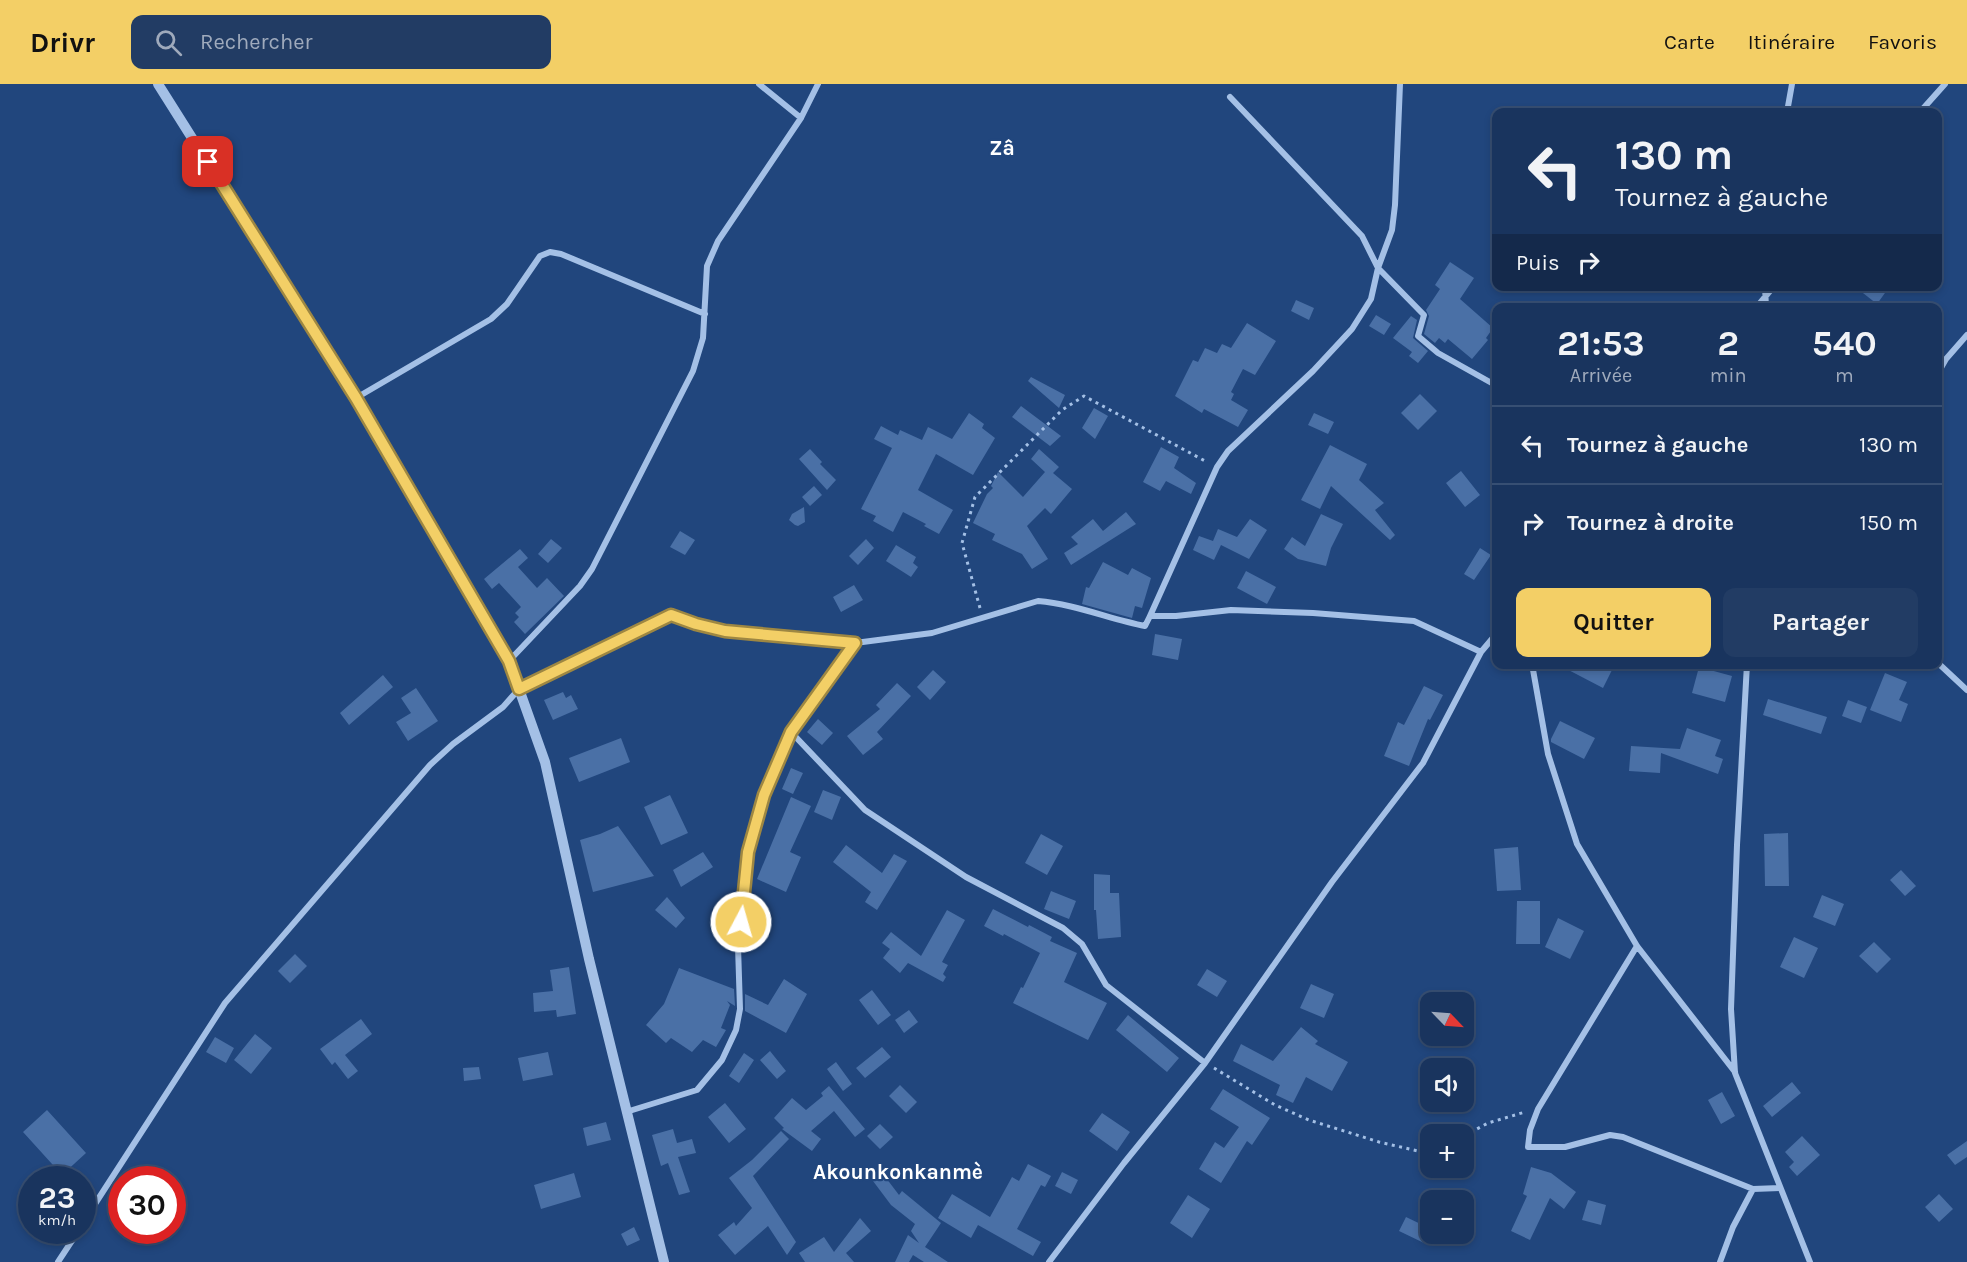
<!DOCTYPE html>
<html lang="fr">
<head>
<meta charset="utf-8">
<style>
	:root { --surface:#19345e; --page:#223c64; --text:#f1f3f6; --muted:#9faabc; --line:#374f73; --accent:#f3cf66 }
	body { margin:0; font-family:Karla,sans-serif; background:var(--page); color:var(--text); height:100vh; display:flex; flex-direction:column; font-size:22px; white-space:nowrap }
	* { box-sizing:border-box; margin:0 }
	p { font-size:20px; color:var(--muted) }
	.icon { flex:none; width:33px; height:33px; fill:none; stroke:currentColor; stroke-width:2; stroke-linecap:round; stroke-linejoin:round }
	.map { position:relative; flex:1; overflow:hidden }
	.panel { position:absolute; left:1492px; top:219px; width:450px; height:366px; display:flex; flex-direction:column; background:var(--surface); border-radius:12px; box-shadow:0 3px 9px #0003,0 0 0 2px var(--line) }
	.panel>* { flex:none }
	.banner { position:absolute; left:1492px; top:24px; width:450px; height:183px; border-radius:12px; box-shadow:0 3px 9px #0003,0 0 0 2px var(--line); background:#19345e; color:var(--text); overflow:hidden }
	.needle { width:39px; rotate:115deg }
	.fabs { position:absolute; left:1420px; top:908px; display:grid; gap:12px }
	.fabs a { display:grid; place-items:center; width:54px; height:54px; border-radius:12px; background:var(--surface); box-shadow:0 3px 9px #0003,0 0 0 2px var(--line); font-size:30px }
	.speed { position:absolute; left:18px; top:1082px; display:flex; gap:12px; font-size:30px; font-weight:700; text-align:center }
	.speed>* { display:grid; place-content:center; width:78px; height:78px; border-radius:50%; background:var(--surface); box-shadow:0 3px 9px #0003,0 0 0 2px var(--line); line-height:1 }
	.speed small { font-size:15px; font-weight:400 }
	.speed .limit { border:9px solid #d22; background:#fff; color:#111 }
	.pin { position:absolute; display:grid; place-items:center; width:51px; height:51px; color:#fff; margin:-26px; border-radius:12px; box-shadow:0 3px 9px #0006 }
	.me { position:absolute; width:66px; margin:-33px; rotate:6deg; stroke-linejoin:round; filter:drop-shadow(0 0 4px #0008) }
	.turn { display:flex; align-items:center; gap:21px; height:126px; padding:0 24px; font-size:27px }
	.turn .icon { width:78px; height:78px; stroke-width:2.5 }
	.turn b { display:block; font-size:42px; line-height:51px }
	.then { display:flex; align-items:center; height:57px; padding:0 24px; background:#0003; gap:12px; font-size:22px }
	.eta { display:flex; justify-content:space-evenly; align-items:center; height:102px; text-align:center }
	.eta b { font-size:36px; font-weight:700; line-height:42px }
	.action { display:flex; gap:12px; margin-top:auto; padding:12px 24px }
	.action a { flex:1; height:69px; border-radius:12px; background:var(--accent); color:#111; font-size:24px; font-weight:700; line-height:69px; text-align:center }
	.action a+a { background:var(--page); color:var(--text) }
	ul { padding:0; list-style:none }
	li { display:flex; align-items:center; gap:18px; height:78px; padding:0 24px; border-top:2px solid var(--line) }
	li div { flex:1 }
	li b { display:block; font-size:22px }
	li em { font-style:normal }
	header { display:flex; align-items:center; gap:36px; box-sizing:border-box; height:84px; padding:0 30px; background:var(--accent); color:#111 }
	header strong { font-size:28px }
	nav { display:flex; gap:33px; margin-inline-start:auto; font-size:21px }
	.search { width:420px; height:54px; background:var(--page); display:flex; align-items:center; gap:15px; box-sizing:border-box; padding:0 21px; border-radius:12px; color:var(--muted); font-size:22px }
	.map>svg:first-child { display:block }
	.building { fill:#4a70a6 }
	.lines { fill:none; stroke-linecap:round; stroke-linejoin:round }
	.path { stroke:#a4c0e6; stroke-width:3; stroke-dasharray:3 4.5; stroke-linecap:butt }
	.minor { stroke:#a4c0e6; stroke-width:6 }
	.tertiary { stroke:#a4c0e6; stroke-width:10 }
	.route-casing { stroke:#9e8742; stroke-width:15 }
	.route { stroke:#f3cf66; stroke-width:10 }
	.labels { text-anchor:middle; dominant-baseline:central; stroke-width:4.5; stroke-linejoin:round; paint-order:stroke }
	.quarter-label { font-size:21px; font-weight:bold; fill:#fff; stroke:#21467d }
</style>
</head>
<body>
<header>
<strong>Drivr</strong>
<div class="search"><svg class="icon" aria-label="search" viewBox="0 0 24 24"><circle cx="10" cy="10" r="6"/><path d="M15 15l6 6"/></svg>Rechercher</div>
<nav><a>Carte</a><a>Itinéraire</a><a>Favoris</a></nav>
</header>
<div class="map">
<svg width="1967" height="1178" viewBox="0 0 1967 1178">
	<rect width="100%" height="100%" fill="#21467d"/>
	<!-- building -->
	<path class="building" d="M1450,178l24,16 -14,21 33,29 -7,10 2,2 -16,19 -24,-20 -3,4 -6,-5 -4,5 -11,-9 5,-18 -3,-6 14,-21 -5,-4z
		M1854,202h36l-13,18z
		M1296,216l18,8 -5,12 -18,-9z
		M1376,231l15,9 -7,11 -15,-9z
		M1411,232l6,4 -4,18 15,13 -10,12 -9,-7 3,-4 -19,-14z
		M1247,239l29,18 -21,34 -12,-6 -12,23 3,2 -3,6 17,10 -10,17 -34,-18 -2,4 -27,-17 18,-36 5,2 7,-14 12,5 5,-9 9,4z
		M1031,293l34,18 -6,13 -31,-27z
		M1420,310l17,17 -19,19 -17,-17z
		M1021,322l40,30 -11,10 -38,-29z
		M1094,324l14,8 -13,23 -13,-11z
		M969,329l15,11 -2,4 13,10 -22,37 -37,-21 -18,36 35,20 -14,24 -15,-8 2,-2 -23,-12 -10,20 -20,-11 3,-5 -15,-7 31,-61 -18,-9 7,-13 17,9 2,-5 22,10 6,-13 24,12z
		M1314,329l20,9 -6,12 -20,-9z
		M1330,361l37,19 -8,16 25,23 -9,7 20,25 -5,5 -59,-54 -11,23 -19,-9z
		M1161,363l18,10 -5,11 22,15 -5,11 -25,-13 -6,10 -17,-9z
		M810,365l12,13 -2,2 16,16 -9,10 -28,-31z
		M1039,365l20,18 -6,6 19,16 -21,25 -6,-6 -18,18 21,33 -16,10 -10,-15 -30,-14 3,-6 -22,-11 14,-29 6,-6 -2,-2 7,-14 25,25 22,-25 -14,-13z
		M1461,387l19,24 -15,12 -19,-24z
		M814,402l8,9 -12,11 -8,-9z
		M804,423l1,15 -7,4 -3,-1 -6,-5 3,-6z
		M1126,428l10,12 -65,41 -7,-12 14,-9 -7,-7 22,-18 10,12z
		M1321,430l22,10 -12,24 -5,18 -28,-7 -14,-10 8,-12 13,9z
		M1250,435l17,11 -18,29 -28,-14 -7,15 -21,-10 6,-14 14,5 5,-12 19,8z
		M680,447l15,9 -10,15 -15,-8z
		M551,455l11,9 -14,15 -10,-9z
		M866,455l8,9 -16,17 -9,-9z
		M896,461l20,12 -3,6 5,4 -7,10 -25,-16z
		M1480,464l11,7 -17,25 -10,-6z
		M520,465l8,9 -10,9 19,21 10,-10 17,18 -39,38 -11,-12 5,-5 -4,-4 6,-6 -22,-24 -7,6 -8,-10z
		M1103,478l25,13 4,-7 19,10 -9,30 -7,-2 -3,12 -50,-14 4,-17 3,1z
		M1246,487l30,16 -9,17 -30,-16z
		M854,501l9,15 -22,12 -8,-15z
		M1155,550l27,5 -4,21 -26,-5z
		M1557,580h58l-12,24z
		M1699,583l33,9 -7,26 -33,-9z
		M933,586l13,12 -16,18 -13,-13z
		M1885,589l22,9 -8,18 9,4 -7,18 -31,-12z
		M383,591l10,12 -44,38 -9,-12z
		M897,599l14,13 -34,36 6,7 -20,16 -16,-19 33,-27 -4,-4z
		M1424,602l19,9 -13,25 -2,-1 -19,47 -25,-10 14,-34 6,3z
		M416,604l22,33 -30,20 -12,-19 15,-9 -10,-15z
		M563,608l3,6 5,-3 7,14 -25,11 -9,-20z
		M1768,615l59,18 -6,17 -58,-19z
		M1848,616l19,7 -6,16 -19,-7z
		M818,635l15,14 -11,12 -15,-13z
		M1560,637l35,17 -11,21 -33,-17v-3z
		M1687,644l34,12 -6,16 8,3 -5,15 -57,-21 -1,20 -31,-2 2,-25 49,3z
		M621,654l9,24 -51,20 -10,-24z
		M791,684l12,5 -10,21 -11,-5z
		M823,706l18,7 -9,23 -18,-8z
		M670,711l18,38 -27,12 -17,-38z
		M791,713l20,9 -21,46 11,5 -15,35 -29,-13z
		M618,742l36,50 -61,16 -13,-52 20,-6z
		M1788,749l1,53h-24l-1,-52z
		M1041,750l22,12 -16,29 -22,-12z
		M846,761l36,28 12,-19 13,7 -30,49 -12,-8 6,-10 -38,-30z
		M1518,763l3,43 -24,1 -3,-42z
		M703,768l10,15 -32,20 -8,-17z
		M1901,786l15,16 -11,10 -15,-16z
		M1094,790l16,1v18h9l2,44 -23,2 -2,-29h-2z
		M1051,807l25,10 -7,18 -25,-10z
		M1822,811l22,9 -9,22 -22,-9z
		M667,813l18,21 -9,10 -21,-18z
		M1517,817h23v43h-24z
		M993,825l35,18 1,-2 23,12 -2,4 27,12 -13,29 43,21 -19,37 -75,-37 8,-16 2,1 17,-35 -36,-19 -1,2 -19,-10z
		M947,826l18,10 -23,42 6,3 -5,9 3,3 -3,5 -35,-19 -8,10 -17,-15 7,-9 -8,-6 9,-11 30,24z
		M1558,834l26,13 -14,28 -25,-12z
		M1794,853l24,11 -14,30 -24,-11z
		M1874,858l17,17 -14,14 -18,-17z
		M295,870l12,12 -17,17 -12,-12z
		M569,883l7,47 -19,3 -1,-7 -22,2 -1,-19 20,-2 -3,-21z
		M679,884l55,21 1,17 -8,-5 3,4 -9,23 5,2 -10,17 -13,-7 -11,12 -21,-14 -5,5 -20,-18 18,-21z
		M1207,885l20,12 -10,16 -20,-12z
		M784,895l23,15 -21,39 -41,-22v-17l23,11z
		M1311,900l23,10 -10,24 -24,-10z
		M872,906l19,25 -13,10 -19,-25z
		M909,926l9,12 -14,11 -9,-13z
		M1128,931l51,43 -12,14 -51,-42z
		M361,935l11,15 -27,21 13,16 -10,8 -13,-17 -3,3 -12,-16z
		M1301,943l17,14 -3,3 33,18 -16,29 -26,-14 -13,26 -17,-8 4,-10 -47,-24 8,-17 32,17z
		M255,950l17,14 -21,26 -17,-14z
		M215,953l19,11 -8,15 -20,-11z
		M882,963l9,10 -26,21 -9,-10z
		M770,967l16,20 -9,8 -17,-19z
		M548,968l5,23 -30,6 -5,-23z
		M744,969l10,7 -15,23 -10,-7z
		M836,978l16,22 -9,7 -16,-22z
		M479,983l2,12 -17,2 -1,-13z
		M1792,998l9,11 -29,24 -9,-11z
		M900,1001l17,17 -11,11 -17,-17z
		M829,1002l36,43 -10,8 -21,-26 -23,20 10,8 -9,12 -30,-22 2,-1 -10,-10 18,-20 14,12 17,-14 -2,-3z
		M1223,1005l47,29 -18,27 -5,-4 -26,42 -22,-14 16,-27 9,6 15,-21 -29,-18z
		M1722,1008l13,24 -14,8 -13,-24z
		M725,1019l21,26 -17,14 -21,-26z
		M47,1026l39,43 -24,22 -39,-43z
		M1102,1029l28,19 -13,19 -28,-20z
		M606,1038l5,18 -24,6 -4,-18z
		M880,1040l13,13 -13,12 -13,-13z
		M673,1045l4,14 15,-4 4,14 -18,4 12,35 -11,3 -11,-32 -7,3 -9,-31z
		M781,1047l8,8 -36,37 43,66 -9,13 -19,-29 -33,29 -17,-20 16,-13 2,4 16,-18 -23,-30 23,-18z
		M1802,1052l18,19 -23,21 -8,-9 5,-5 -9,-10z
		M1967,1057v16l-12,8 -8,-10z
		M1028,1080l23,12 -6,11 -4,-2 -24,44 24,13 -8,14 -55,-31 -7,13 -33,-20 14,-24 38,23 22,-40 7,4z
		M1531,1083l20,6 25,19 -12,17 -14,-11 -20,42 -19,-9 16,-35 -4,-2z
		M880,1086l19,25 3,-4 39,32 -16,24 23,15h-24l-11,-7 -4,7h-14l13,-27 11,8 -8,-12 4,-7 -24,-19 -21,-28z
		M1062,1088l16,8 -7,14 -16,-8z
		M574,1089l7,24 -40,12 -7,-24z
		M1939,1110l14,15 -14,13 -14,-15z
		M1188,1111l22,14 -18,29 -22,-15z
		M1588,1116l18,5 -5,20 -19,-5z
		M1406,1133l25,12 -7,14 -25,-12z
		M860,1134l11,13 -25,22 8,9h-49l-6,-9 25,-16 10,15z
		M634,1143l6,13 -13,6 -6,-12z"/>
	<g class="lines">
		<!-- path -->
		<path class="path" d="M980,524l-18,-65 13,-46 87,-87 22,-14 123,66
			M1214,984l61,37 34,15 70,22 39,9 13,-3
			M1464,1052l24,-13 37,-11"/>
		<!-- minor -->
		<path class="minor" d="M759,0l42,34
			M1230,13l132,139 16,32 46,47 -6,21 20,17 59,33
			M1787,28l5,-28
			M1920,28l25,-28
			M1765,202l1,22
			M1756,224l18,-22
			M1938,289l8,-14 21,-24
			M356,314l135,-79 16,-15 33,-48 10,-4 11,2 144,60
			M1150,532l67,-149 11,-16 85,-80 39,-42 19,-30 7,-31 14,-38 3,-25 5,-121
			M509,577l71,-75 12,-17 101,-198 10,-33 4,-72 11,-25 83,-123 17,-34
			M1938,579l29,27
			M1532,580l16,90 29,90 60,102 98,126
			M1747,580l-10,181 -6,164 4,64 75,189
			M791,648l74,78 101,67 97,51 19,16 24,41 99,78
			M1637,862l-99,163 -8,21 -2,17h37l45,-12 13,2 130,52
			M626,1028l71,-22 25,-30 14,-30 4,-21 -2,-63 10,-94 16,-57 27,-63 64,-89
			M82,1140l143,-221 205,-238 23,-21 50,-37 16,-18 152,-74 25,9 29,7 130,12 77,-10 106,-32c36,3 72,18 107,25l5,-10h26l55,-6 82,3 101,8 67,31
			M58,1178l21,-32
			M1049,1178l75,-99 81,-100 127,-181 91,-119 58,-111 16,-19
			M1720,1178l13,-35 20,-38 27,-1"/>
		<!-- tertiary -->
		<path class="tertiary" d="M158,0l198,314 153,263 36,101 44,197 75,303"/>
	</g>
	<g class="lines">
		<!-- route casing -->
		<g class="route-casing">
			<path id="route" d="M208,78l148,236 153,263 10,28 152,-74 25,9 29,7 130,12 -64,89 -27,63 -16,57 -7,70"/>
		</g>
		<!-- route -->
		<use href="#route" class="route"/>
	</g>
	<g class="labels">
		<!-- quarter labels -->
		<g class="quarter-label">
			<text x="1002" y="64">Zâ</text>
			<text x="898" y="1088">Akounkonkanmè</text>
		</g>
	</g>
</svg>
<div class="fabs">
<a><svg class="needle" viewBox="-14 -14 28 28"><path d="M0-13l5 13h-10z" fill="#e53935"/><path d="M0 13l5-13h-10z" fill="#9faabc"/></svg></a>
<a><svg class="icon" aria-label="sound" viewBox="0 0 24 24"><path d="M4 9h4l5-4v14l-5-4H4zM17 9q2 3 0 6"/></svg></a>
<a>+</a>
<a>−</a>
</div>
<div class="speed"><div>23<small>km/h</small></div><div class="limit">30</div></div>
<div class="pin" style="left:208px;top:78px;background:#d93025"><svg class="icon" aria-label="arrive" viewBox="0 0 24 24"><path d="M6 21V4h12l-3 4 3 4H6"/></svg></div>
<svg class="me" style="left:741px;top:838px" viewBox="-20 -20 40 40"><circle r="17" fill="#f3cf66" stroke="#fff" stroke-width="3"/><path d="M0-11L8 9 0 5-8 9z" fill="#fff"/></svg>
<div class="banner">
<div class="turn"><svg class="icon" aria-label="left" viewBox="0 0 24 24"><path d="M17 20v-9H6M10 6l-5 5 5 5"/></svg><div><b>130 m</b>Tournez à gauche</div></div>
<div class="then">Puis<svg class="icon" aria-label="right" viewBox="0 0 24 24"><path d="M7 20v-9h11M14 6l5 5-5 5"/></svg></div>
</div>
<section class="panel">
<div class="eta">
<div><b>21:53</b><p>Arrivée</p></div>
<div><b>2</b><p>min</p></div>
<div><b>540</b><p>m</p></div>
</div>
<ul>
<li><svg class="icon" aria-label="left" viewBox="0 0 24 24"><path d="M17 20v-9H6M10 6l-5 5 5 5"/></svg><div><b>Tournez à gauche</b></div><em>130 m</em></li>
<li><svg class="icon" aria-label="right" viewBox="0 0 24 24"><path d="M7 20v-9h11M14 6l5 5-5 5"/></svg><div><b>Tournez à droite</b></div><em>150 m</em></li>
</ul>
<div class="action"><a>Quitter</a><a>Partager</a></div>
</section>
</div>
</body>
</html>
